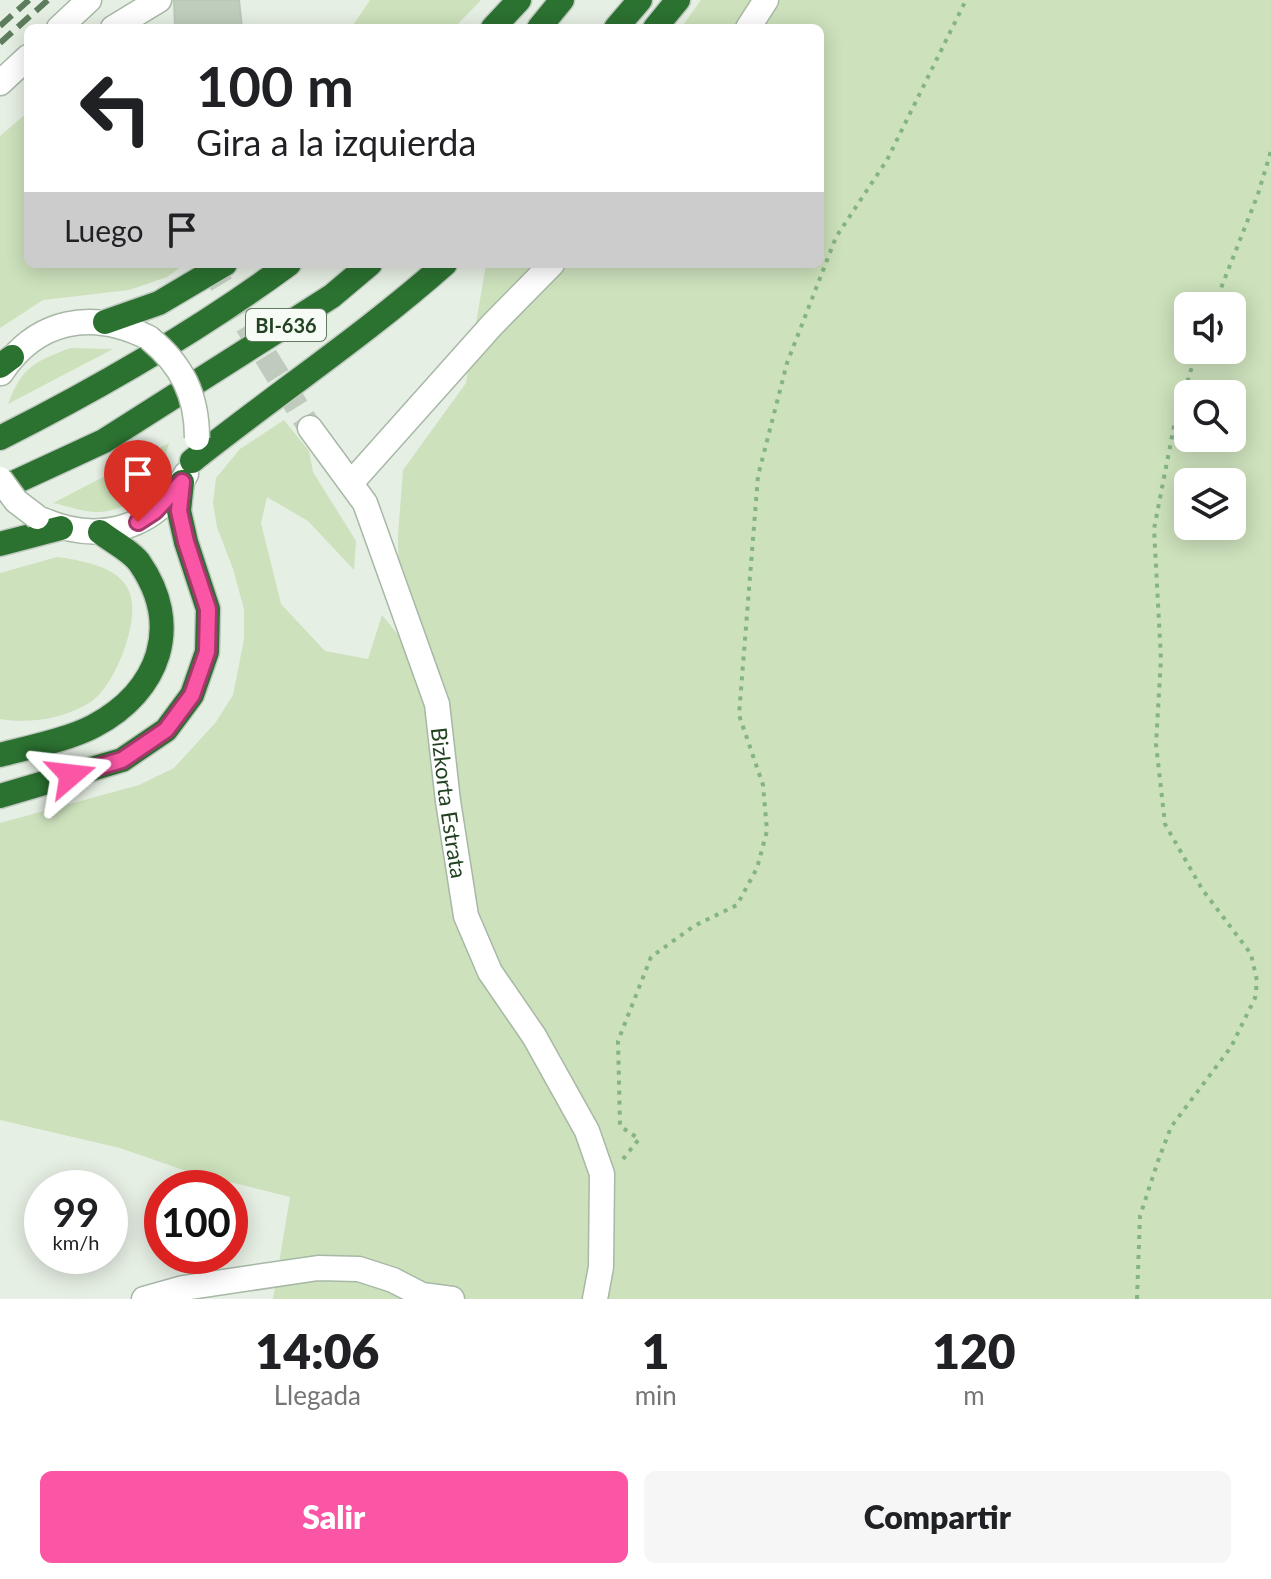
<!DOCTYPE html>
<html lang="es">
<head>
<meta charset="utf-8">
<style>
	:root { --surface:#fff; --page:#f6f6f6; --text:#202124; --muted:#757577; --accent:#fb56a5 }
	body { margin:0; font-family:Lato,sans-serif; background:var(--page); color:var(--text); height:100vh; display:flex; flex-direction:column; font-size:30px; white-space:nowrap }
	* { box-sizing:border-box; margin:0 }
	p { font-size:26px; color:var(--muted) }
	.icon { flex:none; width:44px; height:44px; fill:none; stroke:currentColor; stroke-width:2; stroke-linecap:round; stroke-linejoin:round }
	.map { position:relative; height:1299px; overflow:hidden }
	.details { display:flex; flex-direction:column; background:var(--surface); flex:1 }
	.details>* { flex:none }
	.top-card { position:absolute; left:24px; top:24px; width:800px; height:244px; border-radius:12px; box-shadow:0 4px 20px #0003; background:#fff; color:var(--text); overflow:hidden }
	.controls { position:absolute; left:1174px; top:292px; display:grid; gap:16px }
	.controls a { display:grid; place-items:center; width:72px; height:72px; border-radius:12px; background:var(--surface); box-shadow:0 4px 20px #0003; font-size:40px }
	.speed { position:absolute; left:24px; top:1170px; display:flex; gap:16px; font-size:40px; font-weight:700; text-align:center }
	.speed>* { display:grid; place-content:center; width:104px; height:104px; border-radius:50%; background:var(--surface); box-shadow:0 4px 20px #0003; line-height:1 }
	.speed small { font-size:20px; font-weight:400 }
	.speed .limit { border:12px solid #d22; background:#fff; color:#111 }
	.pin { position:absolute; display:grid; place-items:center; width:68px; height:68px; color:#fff; margin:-82px -34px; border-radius:50% 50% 50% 0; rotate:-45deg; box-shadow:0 0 8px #0007 }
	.pin .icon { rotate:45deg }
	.me { position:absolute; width:88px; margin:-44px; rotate:73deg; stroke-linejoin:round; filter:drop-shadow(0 0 6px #0008) }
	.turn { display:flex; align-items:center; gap:28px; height:168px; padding:0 40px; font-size:36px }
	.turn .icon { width:104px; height:104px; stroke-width:2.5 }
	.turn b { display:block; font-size:56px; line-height:68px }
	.then { display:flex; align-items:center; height:76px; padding:0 40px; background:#0003; gap:16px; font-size:30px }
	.eta { display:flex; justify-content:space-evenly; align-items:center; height:136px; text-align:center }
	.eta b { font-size:48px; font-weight:800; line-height:56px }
	.action { display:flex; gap:16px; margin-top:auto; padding:16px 40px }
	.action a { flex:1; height:92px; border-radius:12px; background:var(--accent); color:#fff; font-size:32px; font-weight:800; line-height:92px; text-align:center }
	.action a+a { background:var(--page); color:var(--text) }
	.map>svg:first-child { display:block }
	.green { fill:#cde1bc; fill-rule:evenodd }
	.building { fill:#bfcdbc; stroke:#b9c9b6; stroke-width:2 }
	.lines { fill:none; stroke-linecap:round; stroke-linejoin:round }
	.minor-tunnel { stroke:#bfccbd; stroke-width:24; stroke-dasharray:24 12; stroke-linecap:butt }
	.minor-casing { stroke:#a7b8a6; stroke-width:27 }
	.highway-casing { stroke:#c1cac1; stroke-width:27 }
	.path { stroke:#85b483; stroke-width:4; stroke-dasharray:4 6; stroke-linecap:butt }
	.minor { stroke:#fff; stroke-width:24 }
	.highway { stroke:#2b7130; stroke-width:24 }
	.rail { stroke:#5d7d5d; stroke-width:6; stroke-dasharray:16 8; stroke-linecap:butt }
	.minor-bridge-casing { stroke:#a7b8a6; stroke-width:27; stroke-linecap:butt }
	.minor-bridge { stroke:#fff; stroke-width:24 }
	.route-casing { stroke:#a3386b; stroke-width:20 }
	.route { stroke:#fb56a5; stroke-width:14 }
	.labels { text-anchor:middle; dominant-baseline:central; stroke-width:8; stroke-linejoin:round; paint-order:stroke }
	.shield { fill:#f7fbf5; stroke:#627a61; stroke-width:2 }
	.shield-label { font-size:20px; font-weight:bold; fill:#224222 }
	.street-label { font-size:22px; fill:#224222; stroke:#f7fbf5 }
</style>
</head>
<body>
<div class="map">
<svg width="1271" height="1299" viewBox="0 0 1271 1299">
	<rect width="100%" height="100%" fill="#e6efe4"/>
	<!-- green -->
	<path class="green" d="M370,0h111l-27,28h-103z
		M701,0h570v1299h-998l17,-102 -104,-26 -66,-23 -120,-28v-297l139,-38 35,-17 42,-46 17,-27 11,-56v-30l-11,-40 -16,-42 -4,-24 3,-25 24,-29 44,-29 25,31 4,21 43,69 -2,29 -46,-49 -41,-24 -6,26 20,81 44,47 43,8 14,-44 17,21 -1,-101 5,-65 63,-87 20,-119h334v-236h-139zM1188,306h44v44h-44zM1188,394h44v44h-44zM1188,482h44v44h-44z
		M28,112v152h157l-18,13 -38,13 -86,10 -43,28v-192z
		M70,348l43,1 -105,55c14,-37 26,-42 62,-56z
		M169,443c-9,36 -31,68 -72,69 -14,0 -30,-6 -44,-9z
		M57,557c68,9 90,29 66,96 -6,16 -19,41 -34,50 -26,16 -60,21 -89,16v-146z"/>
	<!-- building -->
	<path class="building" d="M174,0h65l3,28h-67z"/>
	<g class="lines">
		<!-- minor-tunnel -->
		<path class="minor-tunnel" d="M209,264l101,164"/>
		<!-- minor casing -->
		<g class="minor-casing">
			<g id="minor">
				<path d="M59,28l30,-28"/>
				<path d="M113,28l46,-28"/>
				<path d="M748,28l18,-28"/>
				<path d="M0,83l28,-26"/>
				<path d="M1,373c36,-54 91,-64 148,-35"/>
				<path id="s1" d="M310,428l55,75 72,201 11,97 18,115 24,56 44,64 53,95 15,43 -1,93 -6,32"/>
				<path d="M351,483l141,-158 60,-61"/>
				<path d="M43,520c55,24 113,10 143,-46"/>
				<path d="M144,1299l39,-11 135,-20 41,1 34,11 29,15 30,4"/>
			</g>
		</g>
		<!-- highway casing -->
		<g class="highway-casing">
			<path id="highway" d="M493,28l26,-28
				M539,28l23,-28
				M616,28l24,-28
				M655,28l23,-28
				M105,322l54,-19 66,-39
				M0,366l12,-9
				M0,438c101,-51 198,-107 289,-174
				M192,461c84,-67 173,-126 253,-197
				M0,489l104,-48 228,-145 38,-32
				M0,544l61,-16
				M0,755c27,-7 70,-16 94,-29 66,-35 89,-101 45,-164 -9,-12 -28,-21 -39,-30
				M0,796l122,-36 44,-30 26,-35 15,-43 1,-43 -22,-67 -7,-31 3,-29"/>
		</g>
		<!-- path -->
		<path class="path" d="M1214,306l44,-112 13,-43
			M623,1159l16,-20 -19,-13 -2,-85 33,-84 43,-31 43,-21 20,-37 10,-37 -4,-46 -24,-70 19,-239 29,-113 49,-126 51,-77 79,-160
			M1137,1299l3,-83 18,-55 13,-34 60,-80 24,-49 2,-17 -6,-27 -49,-65 -37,-65 -9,-80 5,-85 -7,-130 20,-103 23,-76"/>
		<!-- minor -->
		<use href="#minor" class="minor"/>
		<!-- highway -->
		<use href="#highway" class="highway"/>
		<!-- rail -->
		<path class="rail" d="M0,26l29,-26
			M0,43l48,-43"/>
		<!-- minor-bridge casing -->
		<g class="minor-bridge-casing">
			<path id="minor-bridge" d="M149,338c33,27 48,57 48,100
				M0,479l16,22 21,16"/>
		</g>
		<!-- minor-bridge -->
		<use href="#minor-bridge" class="minor-bridge"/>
	</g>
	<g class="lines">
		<!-- route casing -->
		<g class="route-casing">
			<path id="route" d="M71,775l51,-15 44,-30 26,-35 15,-43 1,-43 -22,-67 -7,-31 3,-29 -27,29 -17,11"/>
		</g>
		<!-- route -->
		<use href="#route" class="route"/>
	</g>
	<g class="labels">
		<!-- shield labels -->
		<rect class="shield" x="246" y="309" width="80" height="32" rx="6"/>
		<g class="shield-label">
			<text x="286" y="325">BI-636</text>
		</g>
		<!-- street labels -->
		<g class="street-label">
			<text stroke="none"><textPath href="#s1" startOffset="406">Bizkorta Estrata</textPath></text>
		</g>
	</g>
</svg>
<div class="controls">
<a><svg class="icon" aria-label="sound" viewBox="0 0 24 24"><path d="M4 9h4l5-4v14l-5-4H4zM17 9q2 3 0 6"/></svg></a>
<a><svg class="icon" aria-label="search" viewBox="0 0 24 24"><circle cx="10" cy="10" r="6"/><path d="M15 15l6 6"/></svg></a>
<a><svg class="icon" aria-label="layers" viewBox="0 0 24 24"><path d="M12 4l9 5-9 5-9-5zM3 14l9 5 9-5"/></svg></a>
</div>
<div class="speed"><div>99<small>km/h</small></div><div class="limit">100</div></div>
<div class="pin" style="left:138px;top:522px;background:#d93025"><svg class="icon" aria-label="arrive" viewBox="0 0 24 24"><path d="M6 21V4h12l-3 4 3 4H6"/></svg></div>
<svg class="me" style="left:71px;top:775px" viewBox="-20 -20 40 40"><path d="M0-17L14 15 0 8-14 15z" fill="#fb56a5" stroke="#fff" stroke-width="4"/></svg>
<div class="top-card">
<div class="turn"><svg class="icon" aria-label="left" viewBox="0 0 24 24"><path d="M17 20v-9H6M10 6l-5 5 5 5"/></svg><div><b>100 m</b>Gira a la izquierda</div></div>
<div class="then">Luego<svg class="icon" aria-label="arrive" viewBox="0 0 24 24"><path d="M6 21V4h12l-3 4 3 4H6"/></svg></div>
</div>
</div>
<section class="details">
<div class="eta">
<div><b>14:06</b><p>Llegada</p></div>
<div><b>1</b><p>min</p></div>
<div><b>120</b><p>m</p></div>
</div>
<div class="action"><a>Salir</a><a>Compartir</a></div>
</section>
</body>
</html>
